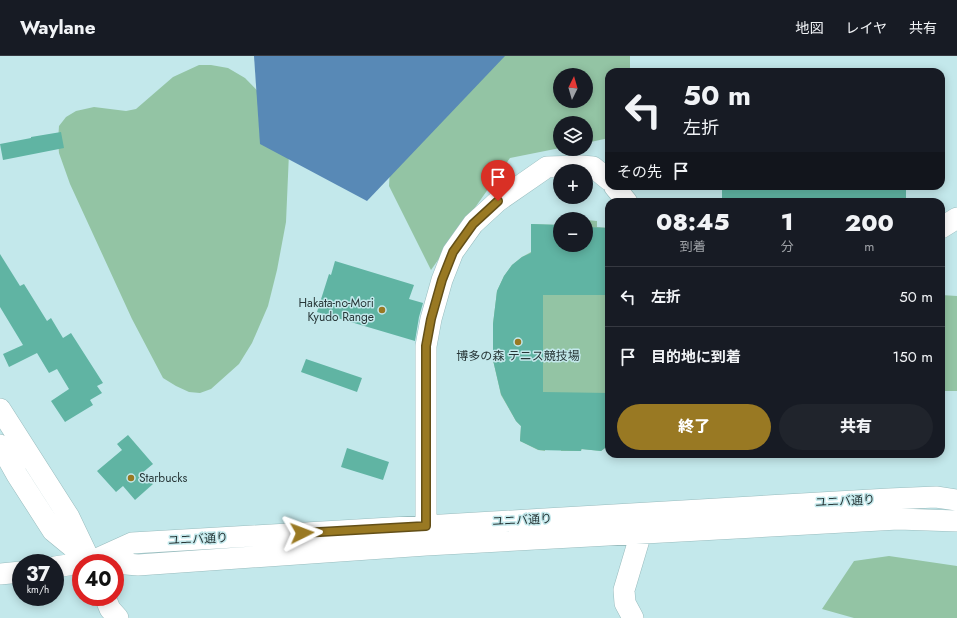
<!DOCTYPE html>
<html lang="ja">
<head>
<meta charset="utf-8">
<style>
	:root { --surface:#171b24; --page:#20242c; --text:#f1f3f6; --muted:#9ea1a6; --line:#363941; --accent:#997923 }
	body { margin:0; font-family:Jost,"Noto Sans JP",sans-serif; background:var(--page); color:var(--text); height:100vh; display:flex; flex-direction:column; font-size:15px; white-space:nowrap }
	* { box-sizing:border-box; margin:0 }
	p { font-size:13px; color:var(--muted) }
	.icon { flex:none; width:22px; height:22px; fill:none; stroke:currentColor; stroke-width:2; stroke-linecap:round; stroke-linejoin:round }
	.map { position:relative; flex:1; overflow:hidden }
	.details { position:absolute; left:605px; top:142px; width:340px; height:260px; display:flex; flex-direction:column; background:var(--surface); border-radius:12px; box-shadow:0 2px 10px #0003 }
	.details>* { flex:none }
	.hud { position:absolute; left:605px; top:12px; width:340px; height:122px; border-radius:12px; box-shadow:0 2px 10px #0003; background:#171b24; color:var(--text); overflow:hidden }
	.needle { width:26px; rotate:5deg }
	.fabs { position:absolute; left:553px; top:12px; display:grid; gap:8px }
	.fabs a { display:grid; place-items:center; width:40px; height:40px; border-radius:50%; background:var(--surface); box-shadow:0 2px 10px #0003; font-size:20px }
	.speed { position:absolute; left:12px; top:498px; display:flex; gap:8px; font-size:20px; font-weight:700; text-align:center }
	.speed>* { display:grid; place-content:center; width:52px; height:52px; border-radius:50%; background:var(--surface); box-shadow:0 2px 10px #0003; line-height:1 }
	.speed small { font-size:10px; font-weight:400 }
	.speed .limit { border:6px solid #d22; background:#fff; color:#111 }
	.pin { position:absolute; display:grid; place-items:center; width:34px; height:34px; color:#fff; margin:-41px -17px; border-radius:50% 50% 50% 0; rotate:-45deg; box-shadow:0 0 4px #0007 }
	.pin .icon { rotate:45deg }
	.me { position:absolute; width:44px; margin:-22px; rotate:87deg; stroke-linejoin:round; filter:drop-shadow(0 0 3px #0008) }
	.turn { display:flex; align-items:center; gap:14px; height:84px; padding:0 12px; font-size:18px }
	.turn .icon { width:52px; height:52px; stroke-width:2.5 }
	.turn b { display:block; font-size:28px; line-height:34px }
	.then { display:flex; align-items:center; height:38px; padding:0 12px; background:#0003; gap:8px; font-size:15px }
	.eta { display:flex; justify-content:space-evenly; align-items:center; height:68px; text-align:center }
	.eta b { font-size:24px; font-weight:800; line-height:28px }
	.cta { display:flex; gap:8px; margin-top:auto; padding:8px 12px }
	.cta a { flex:1; height:46px; border-radius:24px; background:var(--accent); color:#fff; font-size:16px; font-weight:800; line-height:46px; text-align:center }
	.cta a+a { background:var(--page); color:var(--text) }
	ul { padding:0; list-style:none }
	li { display:flex; align-items:center; gap:12px; height:60px; padding:0 12px; border-top:1px solid var(--line) }
	li div { flex:1 }
	li b { display:block; font-size:15px }
	li em { font-style:normal }
	header { display:flex; align-items:center; gap:24px; box-sizing:border-box; height:56px; padding:0 20px; background:var(--surface); border-bottom:1px solid var(--line) }
	header strong { font-size:19px }
	nav { display:flex; gap:22px; margin-inline-start:auto; font-size:14px }
	.map>svg:first-child { display:block }
	.green { fill:#93c4a4; fill-rule:evenodd }
	.water { fill:#5889b6 }
	.building { fill:#60b4a3 }
	.lines { fill:none; stroke-linecap:round; stroke-linejoin:round }
	.minor-casing { stroke:#98bcbe; stroke-width:22 }
	.minor { stroke:#fff; stroke-width:21 }
	.route-casing { stroke:#634f17; stroke-width:10 }
	.route { stroke:#997923; stroke-width:7 }
	.poi-dot { fill:#997923; stroke:#c3e8eb; stroke-width:1.5 }
	.labels { text-anchor:middle; dominant-baseline:central; stroke-width:3; stroke-linejoin:round; paint-order:stroke }
	.poi-label { font-size:12px; fill:#283738; stroke:#c3e8eb; text-anchor:end }
	.street-label { font-size:12px; fill:#283738; stroke:#c3e8eb }
</style>
</head>
<body>
<header>
<strong>Waylane</strong>
<nav><a>地図</a><a>レイヤ</a><a>共有</a></nav>
</header>
<div class="map">
<svg width="957" height="562" viewBox="0 0 957 562">
	<rect width="100%" height="100%" fill="#c3e8eb"/>
	<!-- green -->
	<path class="green" d="M430,0h200v16h-21v66l-23,5v-20h-26v25l-50,10 -79,112 -42,-84 5,-95zM560,19h26v26h-26z
		M199,9h12l17,3 17,10 30,31 14,44 -3,69 -9,48 -9,36 -16,37 -13,21 -28,25 -11,4 -11,-1 -13,-6 -13,-8 -31,-59 -62,-135 -11,-31 -1,-12 1,-15 7,-9 10,-6 18,-4 32,4 10,-2 37,-32z
		M586,164l11,1v6l12,1v217l-8,6 -19,-2 -1,2h-20v-6h-16v6l-7,-1 -18,-9 1,-15 -5,-5 -15,-26 -8,-35v-36l4,-33 7,-15 8,-11 10,-8 9,-5v-28l29,1v20h26z
		M941,239l16,1v95h-16z
		M889,500l68,10v52h-103l-32,-9 32,-48z"/>
	<!-- water -->
	<path class="water" d="M254,0h251l-138,145 -107,-57z"/>
	<!-- building -->
	<path class="building" d="M61,76l3,16 -61,12 -3,-16 31,-6v-1z
		M722,130h184v16h-184z
		M531,168l29,1v20h26v-18l23,1v67h-66v97l66,1v52l-8,6 -20,-2v2l-42,-1 -19,-9 1,-15 -5,-5 -15,-27 -8,-34v-36l4,-33 7,-15 8,-11 10,-8 9,-4z
		M0,198l20,32 4,-2 23,37 4,-3 12,20 8,-5 32,50 -6,3 5,7 -12,7 3,5 -28,17 -14,-21 18,-12 -12,-20 -8,4 -12,-20 -28,14 -6,-13 20,-9 -23,-38z
		M335,205l79,24 -5,14 14,4 -4,14 -4,24 -98,-29 12,-38 2,1z
		M306,303l56,19 -5,14 -56,-20z
		M128,379l25,29 -11,9 11,11 -18,16 -12,-14 -7,6 -19,-21 25,-21 -5,-6z
		M347,392l42,14 -6,18 -42,-13z"/>
	<g class="lines">
		<!-- minor casing -->
		<g class="minor-casing">
			<path id="minor" d="M614,130l13,16
				M941,172l16,-10
				M0,353l69,108 22,46
				M0,389l17,30 36,56 34,28
				M426,470v-180l5,-27 11,-39 11,-28 20,-28 25,-23 49,-34 34,-1 12,1 16,13
				M90,506l42,-19 757,-44 47,-2 21,3
				M115,507l23,2 288,-20 472,-26 59,2
				M55,511l26,-4
				M0,518l21,-2
				M105,541l5,12 8,9
				M633,562l-8,-15 -1,-13 17,-57"/>
		</g>
		<!-- minor -->
		<use href="#minor" class="minor"/>
	</g>
	<g class="lines">
		<!-- route casing -->
		<g class="route-casing">
			<path id="route" d="M302,477l124,-7v-180l5,-27 11,-39 11,-28 20,-28 25,-23"/>
		</g>
		<!-- route -->
		<use href="#route" class="route"/>
	</g>
	<!-- markers -->
	<g class="poi-dot">
		<circle cx="382" cy="254" r="4"/>
		<circle cx="518" cy="286" r="4"/>
		<circle cx="131" cy="422" r="4"/>
	</g>
	<g class="labels">
		<!-- poi labels -->
		<g class="poi-label">
			<text x="374" y="247">Hakata-no-Mori<tspan x="374" dy="14">Kyudo Range</tspan></text>
			<text x="518" y="300" text-anchor="middle">博多の森 テニス競技場</text>
			<text x="139" y="422" text-anchor="start">Starbucks</text>
		</g>
		<!-- street labels -->
		<g class="street-label">
			<text transform="translate(845 445) rotate(-3)">ユニバ通り</text>
			<text transform="translate(522 464) rotate(-3)">ユニバ通り</text>
			<text transform="translate(198 483) rotate(-3)">ユニバ通り</text>
		</g>
	</g>
</svg>
<div class="fabs">
<a><svg class="needle" viewBox="-14 -14 28 28"><path d="M0-13l5 13h-10z" fill="#e53935"/><path d="M0 13l5-13h-10z" fill="#9ea1a6"/></svg></a>
<a><svg class="icon" aria-label="layers" viewBox="0 0 24 24"><path d="M12 4l9 5-9 5-9-5zM3 14l9 5 9-5"/></svg></a>
<a>+</a>
<a>−</a>
</div>
<div class="speed"><div>37<small>km/h</small></div><div class="limit">40</div></div>
<div class="pin" style="left:498px;top:145px;background:#d93025"><svg class="icon" aria-label="arrive" viewBox="0 0 24 24"><path d="M6 21V4h12l-3 4 3 4H6"/></svg></div>
<svg class="me" style="left:302px;top:477px" viewBox="-20 -20 40 40"><path d="M0-17L14 15 0 8-14 15z" fill="#997923" stroke="#fff" stroke-width="4"/></svg>
<div class="hud">
<div class="turn"><svg class="icon" aria-label="left" viewBox="0 0 24 24"><path d="M17 20v-9H6M10 6l-5 5 5 5"/></svg><div><b>50 m</b>左折</div></div>
<div class="then">その先<svg class="icon" aria-label="arrive" viewBox="0 0 24 24"><path d="M6 21V4h12l-3 4 3 4H6"/></svg></div>
</div>
<section class="details">
<div class="eta">
<div><b>08:45</b><p>到着</p></div>
<div><b>1</b><p>分</p></div>
<div><b>200</b><p>m</p></div>
</div>
<ul>
<li><svg class="icon" aria-label="left" viewBox="0 0 24 24"><path d="M17 20v-9H6M10 6l-5 5 5 5"/></svg><div><b>左折</b></div><em>50 m</em></li>
<li><svg class="icon" aria-label="arrive" viewBox="0 0 24 24"><path d="M6 21V4h12l-3 4 3 4H6"/></svg><div><b>目的地に到着</b></div><em>150 m</em></li>
</ul>
<div class="cta"><a>終了</a><a>共有</a></div>
</section>
</div>
</body>
</html>
